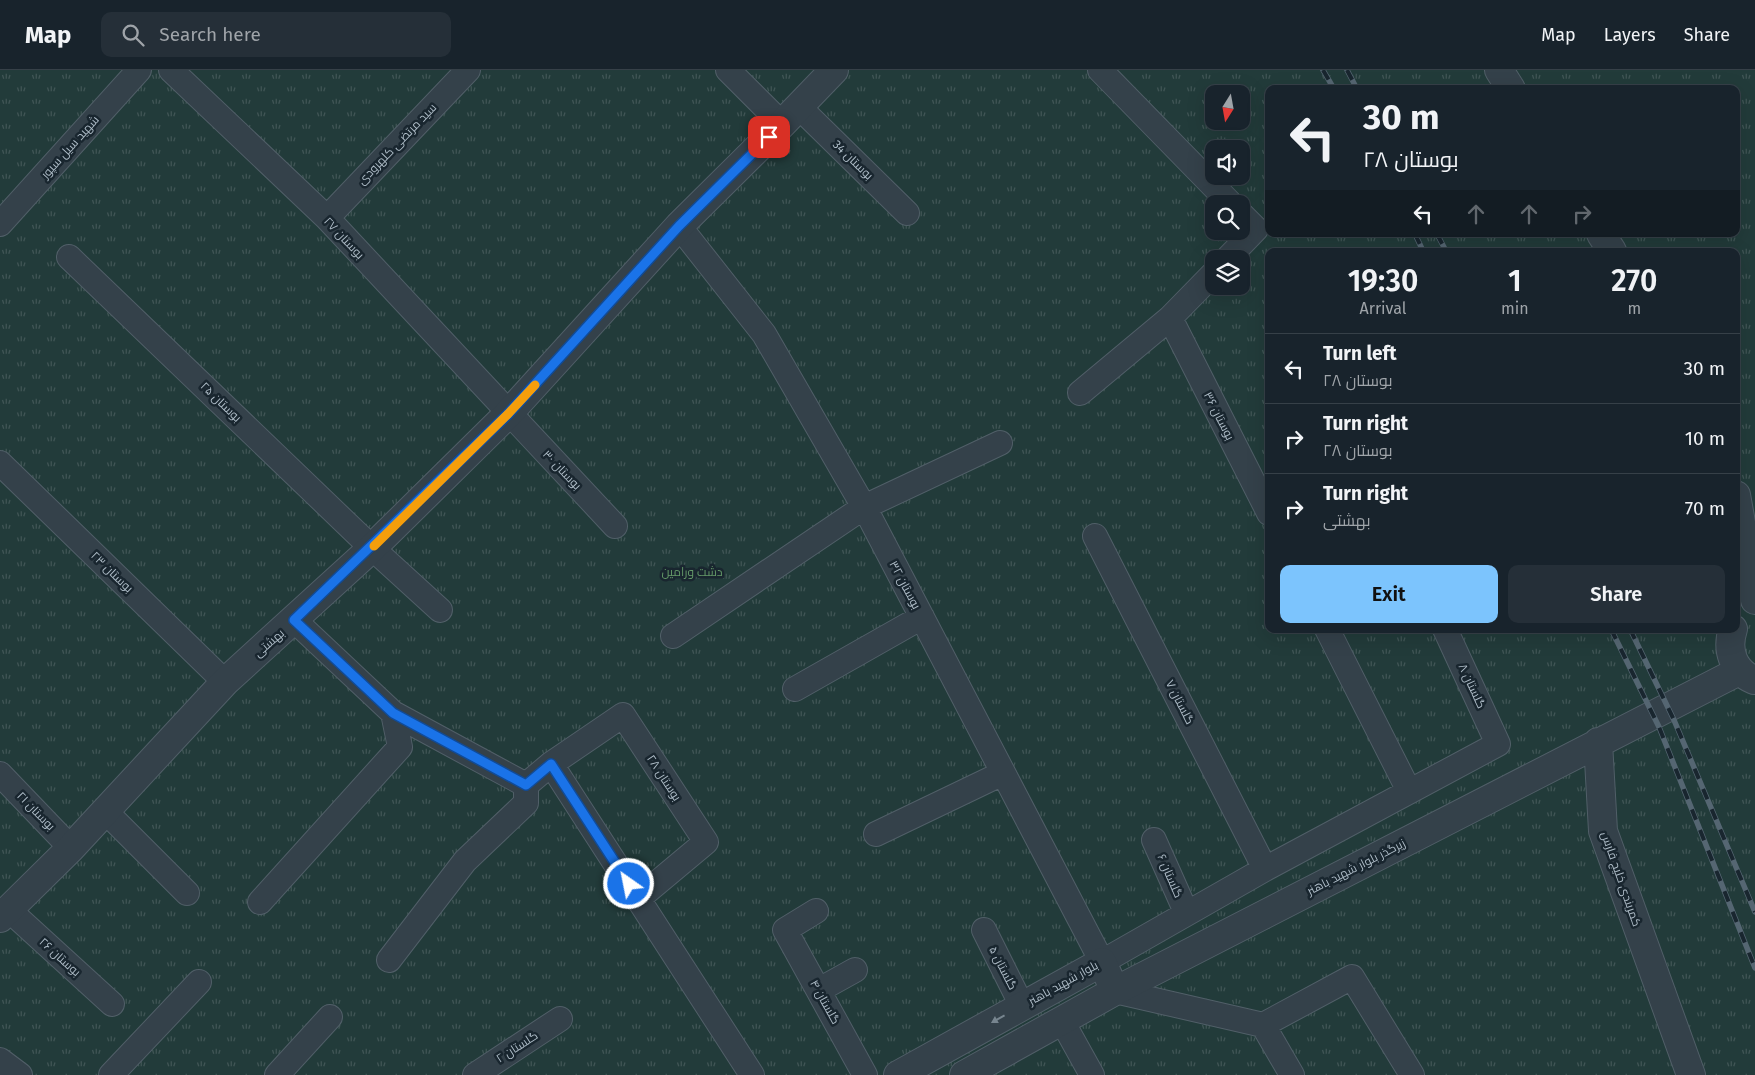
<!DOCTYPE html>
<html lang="en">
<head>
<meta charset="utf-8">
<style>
	:root { --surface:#18232c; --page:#252f38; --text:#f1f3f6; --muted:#9fa4a9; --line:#364048; --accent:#7cc4fd }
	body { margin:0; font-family:"Fira Sans",Cairo,sans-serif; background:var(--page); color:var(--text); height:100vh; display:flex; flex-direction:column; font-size:19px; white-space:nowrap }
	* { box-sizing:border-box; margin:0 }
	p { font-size:16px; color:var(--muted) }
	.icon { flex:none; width:28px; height:28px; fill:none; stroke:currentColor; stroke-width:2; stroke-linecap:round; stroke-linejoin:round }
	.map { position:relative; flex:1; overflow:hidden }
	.details { position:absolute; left:1265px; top:178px; width:475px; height:385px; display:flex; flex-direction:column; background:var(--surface); border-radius:10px; box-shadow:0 5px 20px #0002,0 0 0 1px var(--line) }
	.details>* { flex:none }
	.hud { position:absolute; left:1265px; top:15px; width:475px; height:152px; border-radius:10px; box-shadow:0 5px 20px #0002,0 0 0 1px var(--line); background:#18232c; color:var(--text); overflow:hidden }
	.needle { width:32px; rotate:191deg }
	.fabs { position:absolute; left:1205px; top:15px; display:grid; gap:10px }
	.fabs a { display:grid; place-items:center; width:45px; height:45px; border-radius:10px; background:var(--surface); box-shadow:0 5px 20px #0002,0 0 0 1px var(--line); font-size:25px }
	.pin { position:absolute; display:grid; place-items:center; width:42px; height:42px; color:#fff; margin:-21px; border-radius:10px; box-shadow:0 2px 8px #0006 }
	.me { position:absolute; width:55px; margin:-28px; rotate:327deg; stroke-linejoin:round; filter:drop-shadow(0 0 4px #0008) }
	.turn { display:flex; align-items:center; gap:18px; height:105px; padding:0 15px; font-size:22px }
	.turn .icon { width:65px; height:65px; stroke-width:2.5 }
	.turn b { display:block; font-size:35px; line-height:42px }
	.lanes { display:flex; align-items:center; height:48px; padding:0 15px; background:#0003; justify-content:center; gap:25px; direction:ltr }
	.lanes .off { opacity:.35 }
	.eta { display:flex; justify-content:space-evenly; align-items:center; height:85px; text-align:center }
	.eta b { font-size:30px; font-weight:600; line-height:35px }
	.button { display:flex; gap:10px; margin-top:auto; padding:10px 15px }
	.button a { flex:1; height:58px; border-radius:10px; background:var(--accent); color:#111; font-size:20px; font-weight:600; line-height:58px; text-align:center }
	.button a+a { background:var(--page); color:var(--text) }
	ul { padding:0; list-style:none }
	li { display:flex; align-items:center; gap:15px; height:70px; padding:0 15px; border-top:1px solid var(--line) }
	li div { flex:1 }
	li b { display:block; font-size:19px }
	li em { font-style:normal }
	header { display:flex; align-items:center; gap:30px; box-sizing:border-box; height:70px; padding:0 25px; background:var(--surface); border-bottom:1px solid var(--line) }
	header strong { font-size:24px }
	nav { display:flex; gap:28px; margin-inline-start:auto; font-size:18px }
	.search { width:350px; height:45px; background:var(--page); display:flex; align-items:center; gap:12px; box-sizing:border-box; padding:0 18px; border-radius:10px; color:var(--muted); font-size:19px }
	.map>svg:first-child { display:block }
	.park { fill:url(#park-tufts); fill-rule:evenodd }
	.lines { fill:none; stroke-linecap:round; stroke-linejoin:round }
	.minor-casing { stroke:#515f68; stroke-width:26 }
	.tertiary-casing { stroke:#515f68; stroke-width:30 }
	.minor { stroke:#34414a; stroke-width:24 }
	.tertiary { stroke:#34414a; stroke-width:28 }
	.rail-casing { stroke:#556672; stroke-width:5.5 }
	.rail { stroke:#19262f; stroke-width:4; stroke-dasharray:11; stroke-linecap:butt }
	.oneway { fill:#77858f }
	.route-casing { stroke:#114b97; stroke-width:12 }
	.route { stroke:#1a73e8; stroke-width:9 }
	.slow { stroke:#f59e0b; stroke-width:9 }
	.labels { text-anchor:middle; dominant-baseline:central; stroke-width:5; stroke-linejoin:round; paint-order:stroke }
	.street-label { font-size:12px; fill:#aebcc7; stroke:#19262f }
	.park-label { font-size:12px; fill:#649968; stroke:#19262f }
</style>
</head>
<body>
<header>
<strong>Map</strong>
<div class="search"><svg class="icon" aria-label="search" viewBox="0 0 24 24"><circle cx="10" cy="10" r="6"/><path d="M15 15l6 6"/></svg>Search here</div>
<nav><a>Map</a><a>Layers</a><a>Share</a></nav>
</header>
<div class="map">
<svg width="1755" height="1005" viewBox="0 0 1755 1005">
	<defs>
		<pattern id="park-tufts" width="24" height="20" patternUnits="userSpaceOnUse" patternTransform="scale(1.25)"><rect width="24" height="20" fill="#223b3a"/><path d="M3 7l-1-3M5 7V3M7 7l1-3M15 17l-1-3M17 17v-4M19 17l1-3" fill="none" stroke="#405555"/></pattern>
	</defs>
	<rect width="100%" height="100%" fill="#202f3a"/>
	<!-- park -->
	<path class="park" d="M0,0h1755v1005h-1755zM1269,19h467v145h-467zM1214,24h27v27h-27zM1214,79h27v27h-27zM1214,134h27v27h-27zM1269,181h467v378h-467zM1214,189h27v27h-27z"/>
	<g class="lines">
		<!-- minor casing -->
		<g class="minor-casing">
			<path id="minor" d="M171,0l156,148 288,308
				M728,0l54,54
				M1100,0l131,134
				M799,37l108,106
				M327,148l141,-148
				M0,154l139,-154
				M679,156l85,108 104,180 234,448 163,-93 233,-125 -53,-115
				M69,187l303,291 68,62
				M1227,189l29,-30 -15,-15
				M1214,203l-44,45 99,195
				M1080,323l90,-75
				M0,393l225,219
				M1095,466l170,333
				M294,550l99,93 133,72
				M1327,559l82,162
				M673,566l191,-129 136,-64
				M795,619l127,-72
				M551,694l201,311
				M0,704l71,74
				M526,715l25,-21 72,-49 83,127 -67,56
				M105,741l82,82
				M876,764l127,-61
				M1154,770l32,72
				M260,832l140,-155 -7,-34
				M9,840l103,94
				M816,841l-31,19 80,145
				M984,860l38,76
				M389,890l76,-99 61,-58v-18
				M819,920l36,-20
				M1115,921l148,34 89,-48 60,98
				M1062,951l30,54
				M1263,955l29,50
				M0,990l20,15
				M111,1005l88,-93
				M277,1005l53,-58
				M475,1005l85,-56"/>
		</g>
		<!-- tertiary casing -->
		<g class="tertiary-casing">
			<path id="tertiary" d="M1499,0l12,19
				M1601,164l11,17
				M1736,425l19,105
				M1733,559c-7,21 0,42 21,51
				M1598,672l5,89 88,244
				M0,848l71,-70 154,-166 147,-134 136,-134 171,-188 103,-102 52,-54
				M898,1005l204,-113 13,29
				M964,1005l151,-84 624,-320"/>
		</g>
		<!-- minor -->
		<use href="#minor" class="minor"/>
		<!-- tertiary -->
		<use href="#tertiary" class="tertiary"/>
		<!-- rail casing -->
		<g class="rail-casing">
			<path id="rail" d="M1323,0l11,19
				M1347,0l10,19
				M1415,164l8,17
				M1437,164l9,17
				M1611,559l48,98 96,241
				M1630,559l44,91 81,192"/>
		</g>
		<!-- rail -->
		<use href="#rail" class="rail"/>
	</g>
	<!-- one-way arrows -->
	<defs><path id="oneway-solid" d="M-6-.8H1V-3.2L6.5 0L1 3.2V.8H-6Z" transform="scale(1.25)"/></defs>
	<use class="oneway" href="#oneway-solid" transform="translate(998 949) rotate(151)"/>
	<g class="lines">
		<!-- route casing -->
		<g class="route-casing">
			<path id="route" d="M629,814l-78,-120 -25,21 -133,-72 -99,-93 214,-206 171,-188 90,-89"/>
		</g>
		<!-- route -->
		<use href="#route" class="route"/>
		<!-- slow -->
		<path class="slow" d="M374,476l134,-132 27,-29"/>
	</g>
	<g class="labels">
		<!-- street labels -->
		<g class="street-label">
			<text transform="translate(397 74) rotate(-46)">سید مرتضی کلهرودی</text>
			<text transform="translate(70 77) rotate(-48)">شهید سیل سپور</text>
			<text transform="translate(853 90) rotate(44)">بوستان 34</text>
			<text transform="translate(344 168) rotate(47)">بوستان ۲۷</text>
			<text transform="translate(221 332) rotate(44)">بوستان ۲۵</text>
			<text transform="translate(1219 346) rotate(63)">بوستان ۳۶</text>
			<text transform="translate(562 400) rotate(46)">بوستان ۳۰</text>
			<text transform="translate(112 502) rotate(44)">بوستان ۲۳</text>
			<text transform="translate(905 515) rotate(62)">بوستان ۳۲</text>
			<text transform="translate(269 573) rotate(-41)">بهشتی</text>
			<text transform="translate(1472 616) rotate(65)">گلستان ۸</text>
			<text transform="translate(1180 632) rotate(63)">گلستان ۷</text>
			<text transform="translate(664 708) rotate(57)">بوستان ۲۸</text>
			<text transform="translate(36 741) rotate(46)">بوستان ۲۱</text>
			<text transform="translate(1356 797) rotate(-27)">زیرگذر بلوار شهید باهنر</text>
			<text transform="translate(1170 806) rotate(67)">گلستان ۶</text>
			<text transform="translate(1621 809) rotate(71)">کمربندی خلیج فارس</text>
			<text transform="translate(60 887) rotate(42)">بوستان ۲۶</text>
			<text transform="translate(1003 898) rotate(63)">گلستان ۵</text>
			<text transform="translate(1063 913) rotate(-29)">بلوار شهید باهنر</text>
			<text transform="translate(825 932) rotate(61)">گلستان ۴</text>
			<text transform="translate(517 977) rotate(-33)">گلستان ۲</text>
		</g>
		<!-- park labels -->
		<g class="park-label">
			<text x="692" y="502">دشت ورامین</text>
		</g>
	</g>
</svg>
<div class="fabs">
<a><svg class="needle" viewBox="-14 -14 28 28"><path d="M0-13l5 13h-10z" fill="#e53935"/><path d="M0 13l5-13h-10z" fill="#9fa4a9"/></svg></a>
<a><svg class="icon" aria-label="sound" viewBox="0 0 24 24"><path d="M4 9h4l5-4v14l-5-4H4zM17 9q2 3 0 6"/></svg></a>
<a><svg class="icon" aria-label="search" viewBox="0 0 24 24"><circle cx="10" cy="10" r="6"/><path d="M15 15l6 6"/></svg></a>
<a><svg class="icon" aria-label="layers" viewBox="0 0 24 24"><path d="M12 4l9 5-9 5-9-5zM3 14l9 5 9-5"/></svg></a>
</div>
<div class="pin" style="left:769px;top:67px;background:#d93025"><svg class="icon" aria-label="arrive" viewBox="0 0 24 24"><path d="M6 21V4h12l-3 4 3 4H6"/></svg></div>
<svg class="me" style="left:629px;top:814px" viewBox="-20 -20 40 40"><circle r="17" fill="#1a73e8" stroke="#fff" stroke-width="3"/><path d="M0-11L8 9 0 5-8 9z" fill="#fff"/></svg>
<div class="hud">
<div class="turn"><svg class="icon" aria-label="left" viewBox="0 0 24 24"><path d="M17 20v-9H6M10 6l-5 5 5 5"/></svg><div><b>30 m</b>بوستان ۲۸</div></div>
<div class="lanes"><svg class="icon" aria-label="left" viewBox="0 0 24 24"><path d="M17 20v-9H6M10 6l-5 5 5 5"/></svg><svg class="icon off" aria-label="ahead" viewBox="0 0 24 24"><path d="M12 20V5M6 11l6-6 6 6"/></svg><svg class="icon off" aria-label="ahead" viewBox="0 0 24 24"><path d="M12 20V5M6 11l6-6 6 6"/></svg><svg class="icon off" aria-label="right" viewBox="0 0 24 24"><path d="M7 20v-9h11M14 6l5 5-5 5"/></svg></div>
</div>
<section class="details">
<div class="eta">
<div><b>19:30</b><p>Arrival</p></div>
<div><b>1</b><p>min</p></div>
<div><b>270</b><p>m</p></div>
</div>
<ul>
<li><svg class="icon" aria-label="left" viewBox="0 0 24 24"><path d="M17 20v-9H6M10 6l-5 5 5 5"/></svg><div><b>Turn left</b><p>بوستان ۲۸</p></div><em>30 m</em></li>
<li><svg class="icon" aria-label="right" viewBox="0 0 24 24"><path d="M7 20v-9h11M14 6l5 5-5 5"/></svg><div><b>Turn right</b><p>بوستان ۲۸</p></div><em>10 m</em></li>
<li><svg class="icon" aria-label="right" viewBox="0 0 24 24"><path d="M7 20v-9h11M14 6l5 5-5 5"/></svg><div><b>Turn right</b><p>بهشتی</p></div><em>70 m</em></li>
</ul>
<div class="button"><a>Exit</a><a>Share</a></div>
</section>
</div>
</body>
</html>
